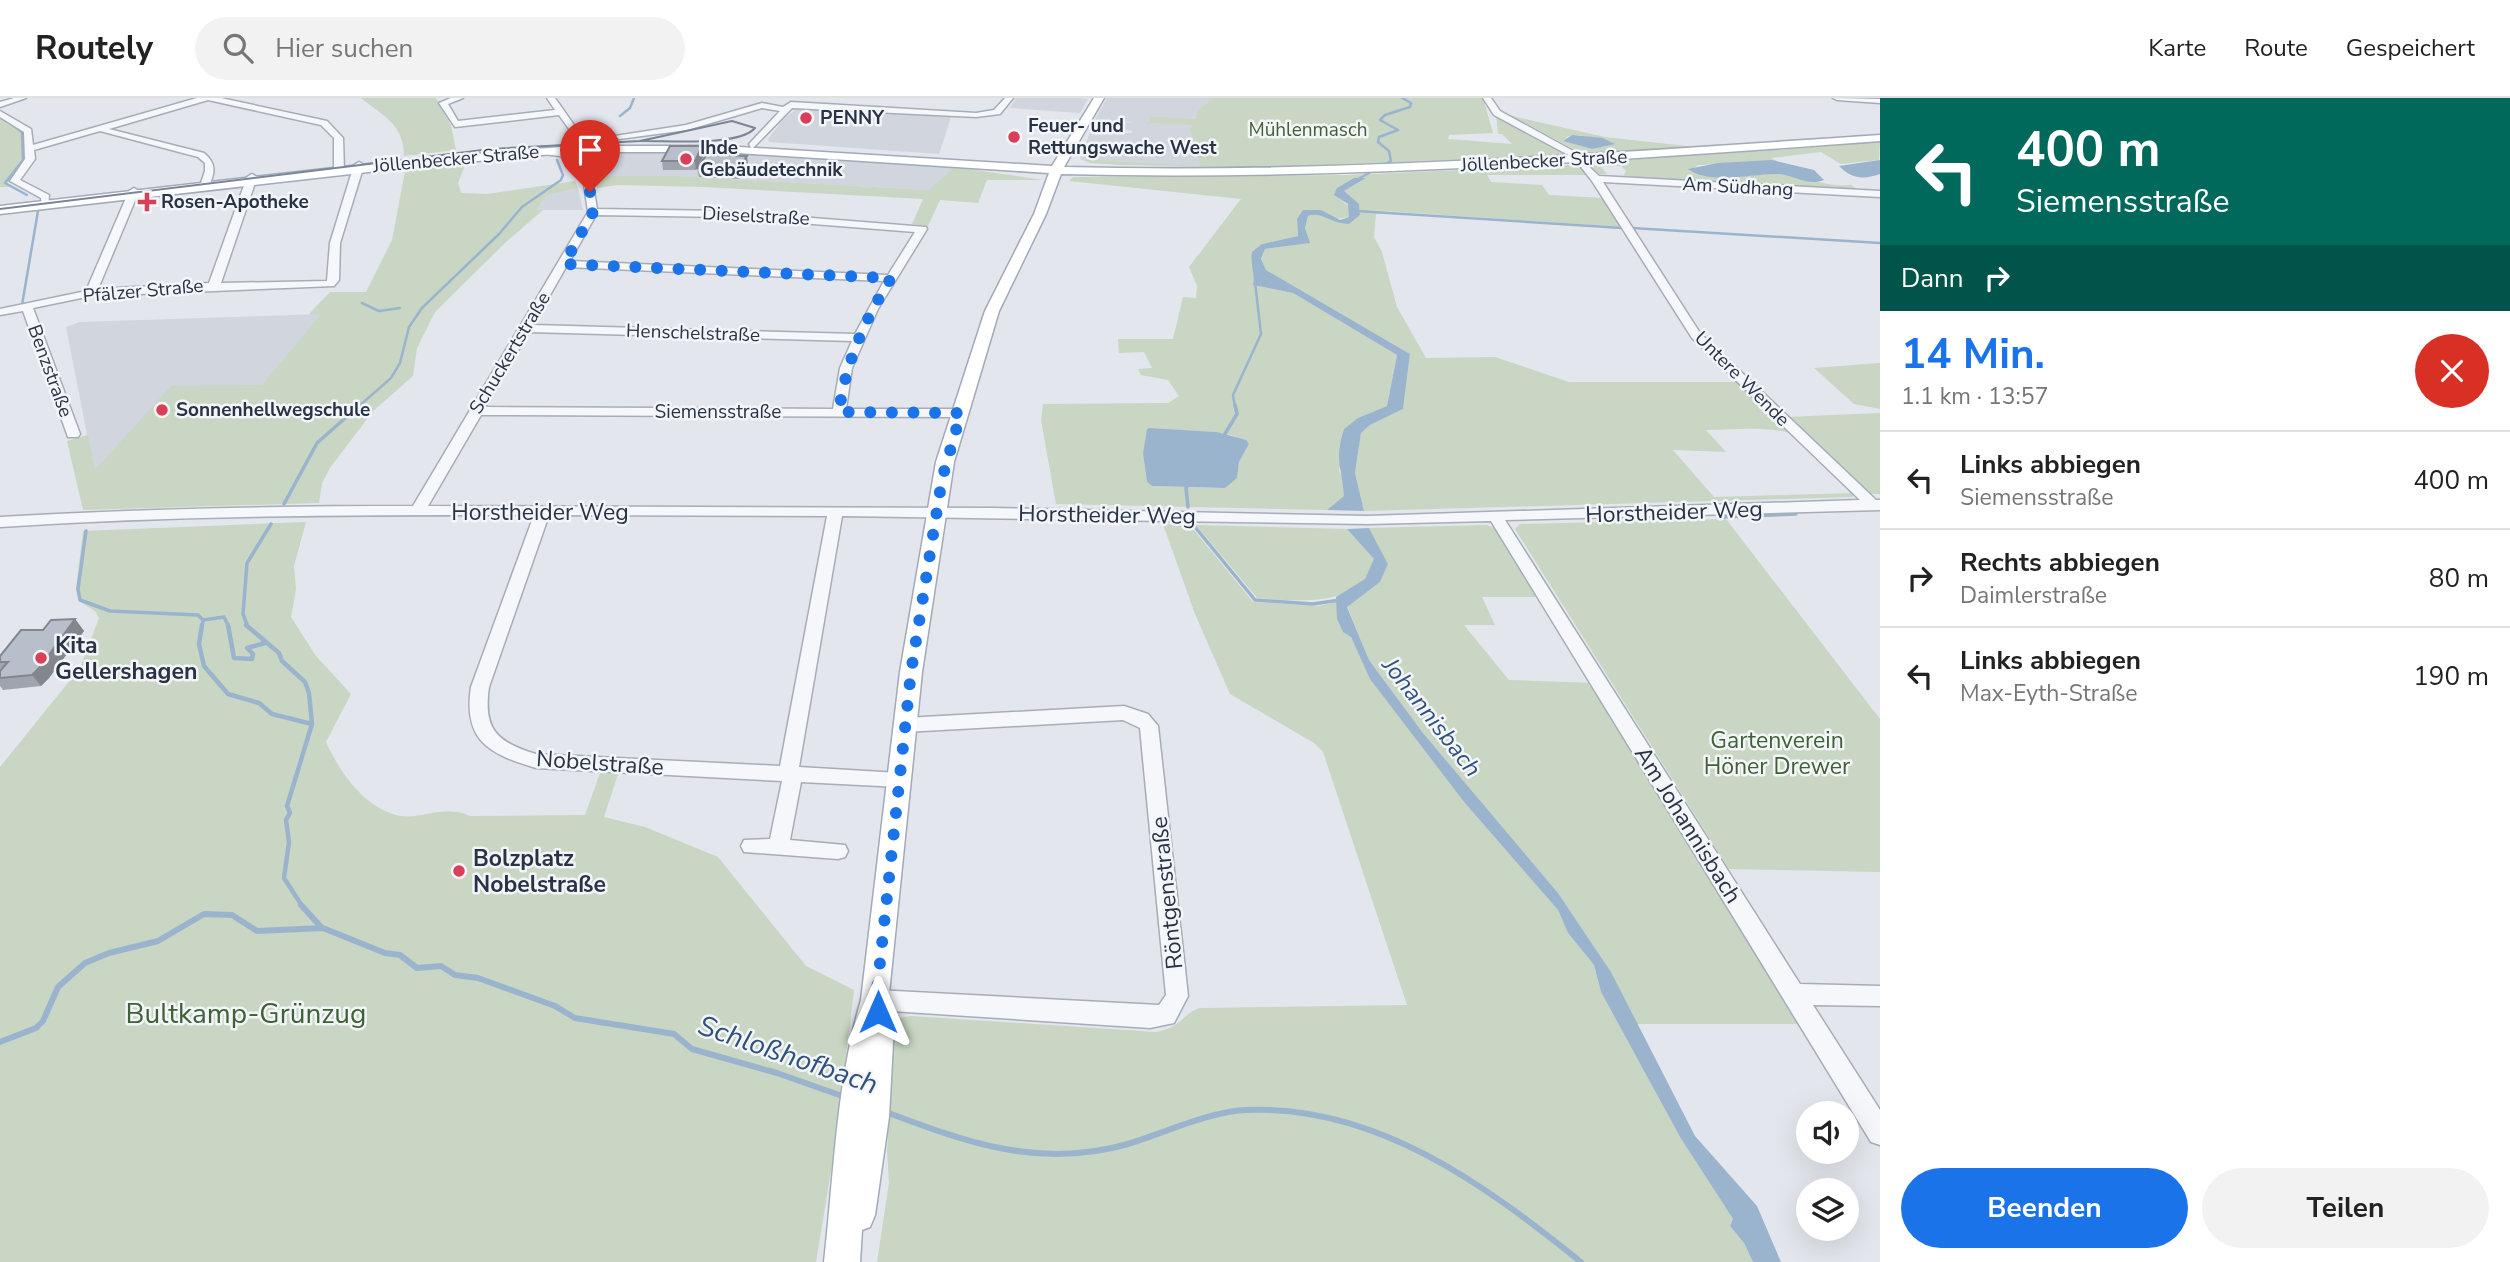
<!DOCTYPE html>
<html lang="de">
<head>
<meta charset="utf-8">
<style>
	:root { --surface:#fff; --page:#f2f2f2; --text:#222; --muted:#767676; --line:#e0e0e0; --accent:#1a73e8 }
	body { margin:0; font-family:"Nunito Sans",sans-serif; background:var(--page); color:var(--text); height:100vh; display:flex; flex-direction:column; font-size:26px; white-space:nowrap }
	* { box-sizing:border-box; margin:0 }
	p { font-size:23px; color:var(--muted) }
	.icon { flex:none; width:38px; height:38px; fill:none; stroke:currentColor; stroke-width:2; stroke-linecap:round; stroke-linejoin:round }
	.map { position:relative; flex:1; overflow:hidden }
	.panel { display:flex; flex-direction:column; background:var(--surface); width:630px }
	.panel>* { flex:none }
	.banner { background:#00695c; color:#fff; overflow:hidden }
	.tools { position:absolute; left:1796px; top:1003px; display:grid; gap:14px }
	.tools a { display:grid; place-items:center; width:63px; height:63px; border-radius:50%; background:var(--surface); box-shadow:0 7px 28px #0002; font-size:35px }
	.pin { position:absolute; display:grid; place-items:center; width:60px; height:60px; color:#fff; margin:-72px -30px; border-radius:50% 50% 50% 0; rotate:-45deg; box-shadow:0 0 7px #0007 }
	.pin .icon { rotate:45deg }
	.me { position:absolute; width:77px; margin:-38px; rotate:0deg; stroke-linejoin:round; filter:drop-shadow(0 0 5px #0008) }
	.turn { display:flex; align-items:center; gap:24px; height:147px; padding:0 21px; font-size:32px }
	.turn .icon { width:91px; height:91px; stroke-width:2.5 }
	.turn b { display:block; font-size:49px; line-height:60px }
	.then { display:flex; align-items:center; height:66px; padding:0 21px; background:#0003; gap:14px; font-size:26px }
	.round { display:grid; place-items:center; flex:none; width:74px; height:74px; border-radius:37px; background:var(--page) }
	.head { display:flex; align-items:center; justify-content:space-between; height:119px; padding:0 21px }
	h1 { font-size:42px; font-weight:700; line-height:52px; color:var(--accent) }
	.cta { display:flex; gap:14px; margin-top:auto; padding:14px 21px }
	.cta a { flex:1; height:80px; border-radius:42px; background:var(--accent); color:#fff; font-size:28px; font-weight:700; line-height:80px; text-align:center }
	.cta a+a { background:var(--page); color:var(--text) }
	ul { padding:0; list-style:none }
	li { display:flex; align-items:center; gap:21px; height:98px; padding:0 21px; border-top:2px solid var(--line) }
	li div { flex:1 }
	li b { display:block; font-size:26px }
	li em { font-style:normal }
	header { display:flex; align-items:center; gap:42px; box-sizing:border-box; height:98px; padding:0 35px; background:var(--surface); border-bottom:2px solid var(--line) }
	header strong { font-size:33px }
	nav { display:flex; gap:38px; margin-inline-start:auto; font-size:24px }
	.search { width:490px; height:63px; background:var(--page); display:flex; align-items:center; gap:18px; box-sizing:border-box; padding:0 24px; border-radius:38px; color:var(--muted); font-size:26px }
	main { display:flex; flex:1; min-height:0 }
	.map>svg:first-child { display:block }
	.built { fill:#d0d5de }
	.green { fill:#c8d6c3; fill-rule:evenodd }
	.water { fill:#9bb4ce }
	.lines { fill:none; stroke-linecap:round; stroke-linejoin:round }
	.stream-far3 { stroke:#9bb4ce; stroke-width:2.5 }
	.stream-far2 { stroke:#9bb4ce; stroke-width:3.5 }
	.stream-far1 { stroke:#9bb4ce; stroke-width:4.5 }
	.stream { stroke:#9bb4ce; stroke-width:6 }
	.minor-casing { stroke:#a7adb7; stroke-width:3 }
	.major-casing { stroke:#a1aab9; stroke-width:3 }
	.minor { fill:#f6f7fa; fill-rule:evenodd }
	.major { fill:#fff; fill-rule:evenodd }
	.tram { stroke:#7b8597; stroke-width:2 }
	.wall { fill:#9fa4ae }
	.shaded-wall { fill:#82868d }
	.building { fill:#b9bfca; stroke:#82868d; stroke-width:2 }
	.route { stroke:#1a73e8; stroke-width:12; stroke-dasharray:0 21.6 }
	.poi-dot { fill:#d94057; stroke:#f3f5f9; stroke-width:2.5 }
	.labels { text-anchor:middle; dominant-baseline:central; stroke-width:5; stroke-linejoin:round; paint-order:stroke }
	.far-poi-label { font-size:19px; font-weight:bold; fill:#293346; stroke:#f3f5f9; text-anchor:start }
	.far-park-label { font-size:19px; fill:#3e6235; stroke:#f3f5f9 }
	.far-street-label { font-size:19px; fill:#293346; stroke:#f3f5f9 }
	.street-label { font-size:23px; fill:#293346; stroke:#f3f5f9 }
	.poi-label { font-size:23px; font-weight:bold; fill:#293346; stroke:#f3f5f9; text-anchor:start }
	.park-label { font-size:23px; fill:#3e6235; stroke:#f3f5f9 }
	.water-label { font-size:24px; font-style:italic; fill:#2f527d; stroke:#f3f5f9 }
	.near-park-label { font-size:28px; fill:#3e6235; stroke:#f3f5f9 }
	.near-water-label { font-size:28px; font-style:italic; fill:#2f527d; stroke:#f3f5f9 }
</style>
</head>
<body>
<header>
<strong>Routely</strong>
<div class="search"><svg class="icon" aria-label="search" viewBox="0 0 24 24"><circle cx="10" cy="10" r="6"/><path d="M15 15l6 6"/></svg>Hier suchen</div>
<nav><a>Karte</a><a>Route</a><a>Gespeichert</a></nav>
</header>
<main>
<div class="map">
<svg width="1880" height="1164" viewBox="0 0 1880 1164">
	<rect width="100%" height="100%" fill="#e3e6ec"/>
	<!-- built -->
	<path class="built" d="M1016,0h63l9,1 -8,14 -70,-5z
		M1107,0h106l-15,12 -3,9 -45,-3 -2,6 44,3 -2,6 12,35 -122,-7 10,-27 42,1v-2l-13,-2 3,-6 14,-1 -41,-2z
		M797,11l154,8 -12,37 -170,-12 -1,-3 17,-22z
		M674,53l82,3 198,13 -26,23 -253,-14h-80l-2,-13 8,-9z
		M578,90l5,22h-47l11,-15z
		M321,216l-128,155 -99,1 -28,-143 14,-5z"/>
	<!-- green -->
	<path class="green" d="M361,0h75l15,27 5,25 -52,6c0,-32 -21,-40 -43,-58z
		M1213,0h270l10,35 -44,2 -1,4 64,5 -10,-10h-4l-2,-19 73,41 -258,12 -191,-3 -29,-2 -11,-4 121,7 -11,-36 2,-5 -44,-2 2,-7 45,3 3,-9z
		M0,17l24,17 1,28 -18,23 5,4h-12z
		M1512,18l93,21 90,10 -110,8zM1578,37l35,7 -21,7 -29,-8 5,-5z
		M1880,43l-1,19 -38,4 -20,-12 -50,6 6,3 -79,4 -8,6c25,12 60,2 87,3 25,1 49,14 74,11l8,6 -232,-11 -3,-5 2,-4 -5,-5 -20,1 6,7h-11l-5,-9 5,-3z
		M467,62l-9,23 3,10 26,1 88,-13 3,7 -31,7 -11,15h7l-37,32 -71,70 -18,36 -4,28 -40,35 -43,57 -8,15 -3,20 -236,7 -16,-69 21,-6 7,35 76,-84 91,-1 58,-70 -11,-1 21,-22h36l26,-52 14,-74z
		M1570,67l12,3 7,7h-102l4,7 51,3 7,10 55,3 18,29 -252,-17 27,3 -21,1 -2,23 8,15 15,55 29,51 69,-1 74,25h167l54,51c-28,-7 -55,-3 -84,-3l20,22 -53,-2 41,47 139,-4v4l-489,14 -9,-38 6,-40 9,-8 33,-16 7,-55 -144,-84 -5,-10 4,-11 44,-6 -4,-15 3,-12 5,-2 36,10 11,-9 -1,-11 -15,-9v-4l21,-12 -31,15 17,14 -2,9 -14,2 -14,-9 -24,9 1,17 -36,8 -8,21 -1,20 40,8 104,62 -10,51 -29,12 -19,52 5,12v15l-17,13 -271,-6 -15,-84 2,-16 125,-1 11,-7 -11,-16 -27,-5 -3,-6 14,-1 -8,-16 -25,1 -1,-14h55l10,-42 13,1 1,-12 -8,-19 52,-68 -172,-18 4,-4 276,-2zM1150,330l67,4 17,4 15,8 -10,18 -2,16 -22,10 -63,-2 -5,-4 -4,-28z
		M954,69l89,13h-56l-9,23 -38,-3 -12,26 -16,-2 11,-25 -220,-12 -85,-2 -21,3 -2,-12h80l253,14z
		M1880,265v46l-26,-5 -40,-36z
		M1880,315v81h-11l-83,-77z
		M1726,421l154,200v153l-151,-3 -214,-340 5,-5z
		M306,424l-12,44 2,23 -5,28 25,39 35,38 -25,48c13,29 39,68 75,74 25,3 42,-12 69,0l115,-1 15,-42 18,1 -14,43 41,10 73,30 88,109 48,24 -19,157 -19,115h-816v-495l80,-99 19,-50 -4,-7 -16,-10 -3,-12 7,-58z
		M1163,426l27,1 63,77 65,4 19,-4v17l14,18 19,41 94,124 94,108 10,23 26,32 7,27 79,145 53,82 -3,7 14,17 9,19h-876l12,-79 -2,-33 8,-126 4,-6 12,-2 245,16c26,-5 24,-16 43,-24l208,-3 -84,-253 -9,-9 -84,-49 -35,-80z
		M1196,427l151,4 27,30c-10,50 -79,42 -117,39z
		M1487,427l11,5 41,67h-57l13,28h-31l45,55 83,3 208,341h-164l-25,-52 -53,-79 -135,-160 -54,-73 -22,-54 33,-24 8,-18 -19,-36z"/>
	<!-- water -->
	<path class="water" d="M1572,37l31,3 12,6 -23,5 -29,-8z
		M1772,62l42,10 10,10c-16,7 -32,-6 -48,-6 -25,0 -67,11 -88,-5l30,-6z
		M1880,62v14c-17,6 -28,5 -41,-8z
		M1354,80h12l-22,13 15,13 1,11 -11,9c-19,0 -27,-13 -41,-8l-3,12 5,15 -45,6 -4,10 5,11 144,84 -7,55 -33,16 -9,8 -6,40 9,38 -37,-1 17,-14c-2,-31 -10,-34 0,-67l14,-11 29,-12 10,-51 -104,-62 -40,-8c2,-12 -3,-22 -1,-33l10,-8 36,-8 -1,-17 6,-9h18l19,10 9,-3 -1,-13 -14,-9 3,-7z
		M1150,330l67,4 29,8 3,4 -10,18 -2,16 -12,10 -73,-2 -5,-4 -4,-28 4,-25z
		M1369,430l19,36 -8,18 -33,25 22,53 54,73 135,160 53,79 84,164 62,70 24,56h-28l-9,-19 -14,-17 3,-7 -53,-82 -79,-145 -7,-27 -26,-32 -10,-23 -94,-108 -94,-123 -19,-42 -8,-5 -6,-13 -1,-22 29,-18 9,-20 -27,-30z"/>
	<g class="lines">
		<!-- stream-far3 -->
		<path class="stream-far3" d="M620,18l10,-8 4,-10
			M9,24l13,10 1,28 -18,23 22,12
			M1358,81l33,-18 -2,-10 -11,-9 1,-5 19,-7 -18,-10 5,-5 25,-8 1,-4 -9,-5
			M1357,113l265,17
			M1632,130l248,15
			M362,205l17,8 21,-3
			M22,207l16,-94
			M358,309l33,-29 9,-15 9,-36 13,-19 77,-74 23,-27 39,-27 2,-5 -6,-15
			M1235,309l-2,-12 28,-61 -6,-52"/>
		<!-- stream-far2 -->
		<path class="stream-far2" d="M1223,339l14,-23 -2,-9
			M284,406l33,-61 43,-38
			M1188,409l-2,-19 3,-4
			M1723,419l73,-3
			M1195,429l60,73 58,4 27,-4
			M86,433l-8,58 2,11 30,11 88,4 5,5 -1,7
			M203,522l21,-3 5,10
			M248,529l-5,-13 4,-51 24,-39"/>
		<!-- stream-far1 -->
		<path class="stream-far1" d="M202,527l-3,19 5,22 24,28 31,9 13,11 40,10
			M228,527l6,33 18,1 1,-5 -6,-6 18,-5
			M246,527l33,28 3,8 23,21 4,11 3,31 -25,82 3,7 -4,7 3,22 -5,36 18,28"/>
		<!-- stream -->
		<path class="stream" d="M301,807l21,23
			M0,944l36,-14 7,-7 15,-34 27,-24 24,-10 49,-12 46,-27 28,1 25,16 66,-3 62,25 15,2 17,13 24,-2 14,9 23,3 77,28 20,12 99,16 18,15 85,24 68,24
			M886,1014c82,31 154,57 242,32 33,-10 84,-33 117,-34 131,-6 240,75 336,152"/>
		<!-- minor casing -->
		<g class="minor-casing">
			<path id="minor" d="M14,0h12l-26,9v-5z
				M197,0h24l106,23 16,17 1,33 -5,3 -5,-3v-33l-13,-13 -113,-25 -99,29 95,24c13,11 11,20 4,35l-8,-2 5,-15v-8l-7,-6 -98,-26 -66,19 1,9 -15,21 29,15 -1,12h-6l-1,-9 -31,-17 15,-22 -1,-27 -24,-15v-6l31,18 2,16z
				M451,0h12l-15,6 10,17 97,-11 -8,-12h8l31,44 11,67 128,2 201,16 1,2 -49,80 -26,59 -6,41h115l7,4 -7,4 -480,-2 -53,91 563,2 376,8 493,-16 -168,-162 -100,-157 -18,-23 -80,-43 -11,-17h8l9,13 86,47 -2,4 15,14 281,15v6l-277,-15 97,151 176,167h4v10l-375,10 295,464 80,2v20l-67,-1 67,105v35l-9,-3 -380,-621 -124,3 -525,-8 -43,251 100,6 7,2 3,5 -3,5 -7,2 -98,-5 -11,58 55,5 3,6 -3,6 -7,2 -94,-7 -3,-6 3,-6 26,-1 12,-58 -246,-13c-47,-14 -73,-27 -65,-81l63,-172c-177,0 -356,0 -534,12v-10c138,-8 275,-11 413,-11l175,-294 -10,-70 -19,-27 -104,12 -16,-24zM596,117l129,2 190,15 -27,43 -318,-14zM566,169l318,14 -29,53 -322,-9zM529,234l323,9 -12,27 -7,41 -348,-2zM549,417l278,1 -47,250 -244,-12c-40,-12 -53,-25 -47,-67z
				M1005,0h8l-13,16 -24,3 -184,-9 -40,41 -3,-5 31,-33 -18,-3 -75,22 -68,9 -4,-3 71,-11 76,-22 21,4 8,-5 185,11 18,-3z
				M1833,0l47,1v4l-43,-3z
				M537,50l29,4 14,12 -5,3 -15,-11 -26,-3z
				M359,64l5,3 -24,78 -1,37 -5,6 -243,10 -58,12 47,126 -2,3h-10l-45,-126 -23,4v-6l86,-18 43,-100 5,-3 5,3 -41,98 111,-6 38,-106 5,-3 5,3 -36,106 106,-2 3,-38 24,-78z
				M1124,608l24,8 10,12 30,270 -14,27 -24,5 -274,-18 -8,-3 -3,-7 3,-7 8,-3 283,15 7,-10 -26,-267 -17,-8 -218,12 -6,-2 -3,-5 3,-5 6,-2z"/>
		</g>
		<!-- major casing -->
		<g class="major-casing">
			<path id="major" d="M1094,0h10l-40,69c273,7 544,-14 816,-32v6c-273,20 -546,40 -819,33l-15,40 -47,97 -45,151 -32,210 -35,341 7,11 -5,93 -14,98 -5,12 -8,3 -2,32h-36c10,-87 12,-178 37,-262l39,-328 36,-210 49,-151 49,-97 15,-41 -326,-21h-149l-161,15 -413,47v-8l413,-47 161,-13h149l329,20z"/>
		</g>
		<!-- minor -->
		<use href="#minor" class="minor"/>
		<!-- major -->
		<use href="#major" class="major"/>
		<!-- tram -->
		<path class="tram" d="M732,23l23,7c-16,19 -90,12 -115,13z
			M0,111l491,-60 149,-8"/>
	</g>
	<!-- wall -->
	<path class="wall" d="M702,48l2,9 -6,11 50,-1 -9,14 -40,-2 -2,-9 -1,2h-33l-1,-9z
		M75,521l9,12 -35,47 -8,8 -38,4 -3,-4v-15l1,-1 -1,-2v-12l43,-26z"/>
	<!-- shaded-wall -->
	<path class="shaded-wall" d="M702,48l2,9 -8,15 -1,-9z
		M747,58l1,9 -9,14 -2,-9z
		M75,521l9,12 -35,47 -8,8 -9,-11z"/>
	<!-- building -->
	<path class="building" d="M670,48h32l-7,15h-33z
		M707,56l40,2 -10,14 -40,-2z
		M75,521l-35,48 -8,8 -32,3v-7l8,-9h-8v-6l21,-26h22l8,-10z"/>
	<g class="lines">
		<!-- route -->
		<path class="route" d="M590,94l3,20 -29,52 327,14c-27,44 -45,83 -52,134l122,1 -19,66 -31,193 -35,328 2,12"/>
	</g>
	<!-- markers -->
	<g class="poi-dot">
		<circle cx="806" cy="20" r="7"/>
		<circle cx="1014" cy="39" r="7"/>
		<circle cx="686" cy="61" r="7"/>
		<path d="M143.5 93.5h7v7h7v7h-7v7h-7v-7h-7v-7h7z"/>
		<circle cx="162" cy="312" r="7"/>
		<circle cx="41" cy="560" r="7"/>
		<circle cx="459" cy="773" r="7"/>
	</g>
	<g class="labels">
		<!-- far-poi labels -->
		<g class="far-poi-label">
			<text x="820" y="20">PENNY</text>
			<text x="1028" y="28">Feuer- und<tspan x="1028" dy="22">Rettungswache West</tspan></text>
			<text x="700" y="50">Ihde<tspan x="700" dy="22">Gebäudetechnik</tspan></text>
			<text x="161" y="104">Rosen-Apotheke</text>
			<text x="176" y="312">Sonnenhellwegschule</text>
		</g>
		<!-- far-park labels -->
		<g class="far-park-label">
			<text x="1308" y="32">Mühlenmasch</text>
		</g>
		<!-- far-street labels -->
		<g class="far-street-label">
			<text transform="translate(456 61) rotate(-5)">Jöllenbecker Straße</text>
			<text transform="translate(1544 63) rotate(-3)">Jöllenbecker Straße</text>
			<text transform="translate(1738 89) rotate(3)">Am Südhang</text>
			<text transform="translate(756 118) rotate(3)">Dieselstraße</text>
			<text transform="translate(143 193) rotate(-5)">Pfälzer Straße</text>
			<text transform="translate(693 235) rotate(2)">Henschelstraße</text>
			<text transform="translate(510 255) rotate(-59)">Schuckertstraße</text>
			<text transform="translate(50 273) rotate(70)">Benzstraße</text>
			<text transform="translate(1742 281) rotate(45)">Untere Wende</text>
			<text x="718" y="314">Siemensstraße</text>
		</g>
		<!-- street labels -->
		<g class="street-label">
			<text x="540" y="414">Horstheider Weg</text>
			<text transform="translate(1674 414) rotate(-2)">Horstheider Weg</text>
			<text transform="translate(1107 417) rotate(1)">Horstheider Weg</text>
			<text transform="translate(600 665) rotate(4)">Nobelstraße</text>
			<text transform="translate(1688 727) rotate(58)">Am Johannisbach</text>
			<text transform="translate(1167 795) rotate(-96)">Röntgenstraße</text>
		</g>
		<!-- poi labels -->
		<g class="poi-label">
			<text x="55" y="547">Kita<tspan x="55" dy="26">Gellershagen</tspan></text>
			<text x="473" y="760">Bolzplatz<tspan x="473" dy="26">Nobelstraße</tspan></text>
		</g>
		<!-- park labels -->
		<g class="park-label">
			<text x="1777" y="642">Gartenverein<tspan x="1777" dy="26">Höner Drewer</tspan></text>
		</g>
		<!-- water labels -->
		<g class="water-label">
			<text transform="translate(1432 619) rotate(52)">Johannisbach</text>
		</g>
		<!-- near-park labels -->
		<g class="near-park-label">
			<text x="246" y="916">Bultkamp-Grünzug</text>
		</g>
		<!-- near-water labels -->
		<g class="near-water-label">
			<text transform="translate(788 957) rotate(19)">Schloßhofbach</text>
		</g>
	</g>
</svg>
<div class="tools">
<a><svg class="icon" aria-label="sound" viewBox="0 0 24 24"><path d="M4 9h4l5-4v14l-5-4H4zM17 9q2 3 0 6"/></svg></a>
<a><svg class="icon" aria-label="layers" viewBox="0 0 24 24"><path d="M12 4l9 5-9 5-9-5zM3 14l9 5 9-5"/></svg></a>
</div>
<div class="pin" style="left:590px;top:94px;background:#d93025"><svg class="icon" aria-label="arrive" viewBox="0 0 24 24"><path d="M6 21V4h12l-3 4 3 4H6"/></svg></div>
<svg class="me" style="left:878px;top:914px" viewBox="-20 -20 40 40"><path d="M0-17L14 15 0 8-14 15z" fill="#1a73e8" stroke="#fff" stroke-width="4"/></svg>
</div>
<section class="panel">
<div class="banner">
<div class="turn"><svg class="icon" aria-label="left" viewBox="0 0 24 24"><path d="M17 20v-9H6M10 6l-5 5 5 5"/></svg><div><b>400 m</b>Siemensstraße</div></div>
<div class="then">Dann<svg class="icon" aria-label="right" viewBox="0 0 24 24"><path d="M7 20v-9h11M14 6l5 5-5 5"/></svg></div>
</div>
<div class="head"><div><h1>14 Min.</h1><p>1.1 km · 13:57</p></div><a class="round" style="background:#d93025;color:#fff"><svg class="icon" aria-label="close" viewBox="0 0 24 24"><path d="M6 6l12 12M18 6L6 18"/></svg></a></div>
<ul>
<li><svg class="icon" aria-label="left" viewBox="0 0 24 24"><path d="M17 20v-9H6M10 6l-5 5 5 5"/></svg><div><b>Links abbiegen</b><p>Siemensstraße</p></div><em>400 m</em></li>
<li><svg class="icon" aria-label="right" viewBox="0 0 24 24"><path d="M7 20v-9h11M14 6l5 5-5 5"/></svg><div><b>Rechts abbiegen</b><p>Daimlerstraße</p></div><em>80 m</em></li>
<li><svg class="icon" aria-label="left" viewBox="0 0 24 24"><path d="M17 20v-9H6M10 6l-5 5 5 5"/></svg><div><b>Links abbiegen</b><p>Max-Eyth-Straße</p></div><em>190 m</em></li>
</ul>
<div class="cta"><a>Beenden</a><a>Teilen</a></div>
</section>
</main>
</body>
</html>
